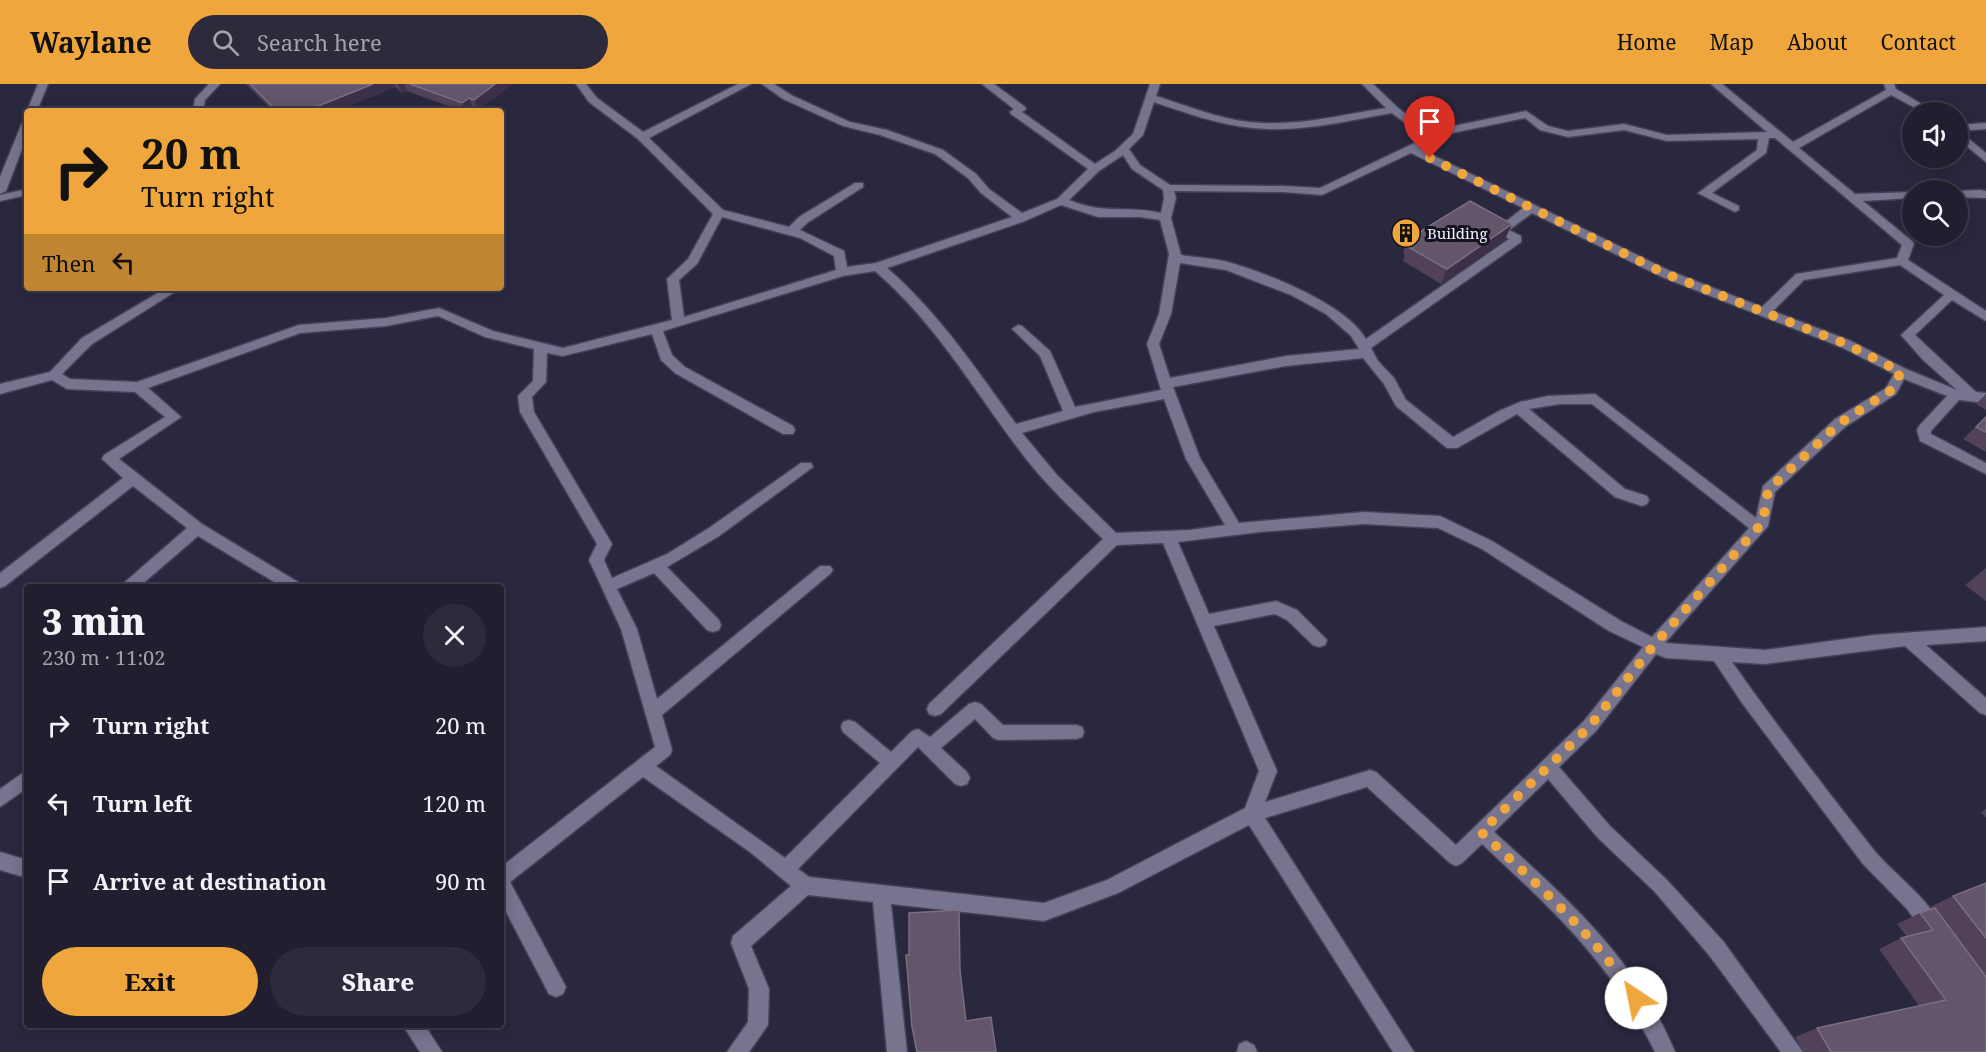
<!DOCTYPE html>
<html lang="en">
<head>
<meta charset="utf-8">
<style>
	:root { --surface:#201e2f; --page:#2d2b3b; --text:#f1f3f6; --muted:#a2a2aa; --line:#3d3c4b; --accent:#efa73d }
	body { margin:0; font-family:"Noto Serif",serif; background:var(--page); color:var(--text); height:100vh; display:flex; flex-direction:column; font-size:22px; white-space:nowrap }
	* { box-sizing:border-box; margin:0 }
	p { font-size:20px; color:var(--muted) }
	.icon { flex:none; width:33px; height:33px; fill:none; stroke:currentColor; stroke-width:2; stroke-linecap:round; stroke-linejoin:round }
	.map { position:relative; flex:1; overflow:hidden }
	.panel { position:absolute; left:24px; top:500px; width:480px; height:444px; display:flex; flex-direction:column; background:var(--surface); border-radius:6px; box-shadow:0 3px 15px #0003,0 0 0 2px var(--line) }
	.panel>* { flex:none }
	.top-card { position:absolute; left:24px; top:24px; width:480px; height:183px; border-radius:6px; box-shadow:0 3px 15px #0003,0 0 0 2px var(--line); background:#efa73d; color:#111; overflow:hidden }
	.fabs { position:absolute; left:1902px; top:18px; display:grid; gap:12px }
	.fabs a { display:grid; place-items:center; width:66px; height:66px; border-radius:50%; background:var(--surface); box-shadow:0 3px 15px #0003,0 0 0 2px var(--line); font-size:30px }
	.pin { position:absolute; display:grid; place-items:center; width:51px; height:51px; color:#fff; margin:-62px -26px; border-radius:50% 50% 50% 0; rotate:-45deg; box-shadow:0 0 6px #0007 }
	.pin .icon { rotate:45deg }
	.me { position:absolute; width:66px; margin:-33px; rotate:326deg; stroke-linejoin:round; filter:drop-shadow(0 0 4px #0008) }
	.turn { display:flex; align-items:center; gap:21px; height:126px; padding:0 18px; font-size:27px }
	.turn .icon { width:78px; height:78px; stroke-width:2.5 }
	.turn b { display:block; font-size:42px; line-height:51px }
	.then { display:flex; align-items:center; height:57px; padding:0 18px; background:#0003; gap:12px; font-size:22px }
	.round { display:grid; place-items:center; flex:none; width:63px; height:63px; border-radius:32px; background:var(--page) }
	.headline { display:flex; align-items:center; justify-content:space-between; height:102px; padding:0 18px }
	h1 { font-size:36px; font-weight:800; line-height:45px }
	.action { display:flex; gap:12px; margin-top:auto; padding:12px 18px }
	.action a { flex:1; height:69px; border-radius:36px; background:var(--accent); color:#111; font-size:24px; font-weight:800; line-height:69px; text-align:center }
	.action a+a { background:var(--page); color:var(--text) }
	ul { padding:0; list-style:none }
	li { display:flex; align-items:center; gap:18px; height:78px; padding:0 18px }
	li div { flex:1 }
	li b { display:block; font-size:22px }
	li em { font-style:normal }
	header { display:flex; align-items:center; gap:36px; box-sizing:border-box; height:84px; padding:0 30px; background:var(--accent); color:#111 }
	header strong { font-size:28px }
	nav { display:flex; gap:33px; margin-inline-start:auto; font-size:21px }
	.search { width:420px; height:54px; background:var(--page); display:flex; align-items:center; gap:15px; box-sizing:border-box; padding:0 21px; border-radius:33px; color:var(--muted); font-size:22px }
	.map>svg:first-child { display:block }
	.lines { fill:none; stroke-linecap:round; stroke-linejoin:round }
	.minor-casing { stroke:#444255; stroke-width:3 }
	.minor { fill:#777490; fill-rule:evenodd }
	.wall { fill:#524259 }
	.shaded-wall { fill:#3b3047 }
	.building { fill:#63556a; stroke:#7a6e82; stroke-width:1.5 }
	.route { stroke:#efa73d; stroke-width:10; stroke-dasharray:0 18 }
	.labels { text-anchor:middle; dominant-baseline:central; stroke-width:6; stroke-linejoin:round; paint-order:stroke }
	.far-poi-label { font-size:15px; fill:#f3f2ff; stroke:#13121d; text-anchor:start }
</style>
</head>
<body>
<header>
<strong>Waylane</strong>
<div class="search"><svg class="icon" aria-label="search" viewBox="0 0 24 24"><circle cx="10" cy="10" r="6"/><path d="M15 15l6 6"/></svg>Search here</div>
<nav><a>Home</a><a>Map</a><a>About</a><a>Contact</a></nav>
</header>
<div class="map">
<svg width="1986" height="968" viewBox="0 0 1986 968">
	<rect width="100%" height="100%" fill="#2a283f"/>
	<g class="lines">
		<!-- minor casing -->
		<g class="minor-casing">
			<path id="minor" d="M38,0h10l-11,27h-10z
				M209,0h11l-15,16 -2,11h-10l2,-12z
				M576,0h10l11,14 46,34 95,-48h13l-102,54 74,72 66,17 10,-10 56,-34h8v4l-56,36 -7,7 44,21 3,16 29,-4 136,-46 -31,-24 -13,-15 -33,-24 -55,-19 -37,-9 -60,-27 -21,-15h12l17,11 59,27 37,8 56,20 33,24 13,15 33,24 35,-14 31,-30 -77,-55 -1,-2 4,-3 -32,-25h12l31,23 1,2 -4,3 73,52 20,-13 18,-17 17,-50h10l-4,12c31,10 61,22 93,26 46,5 92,-7 137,-14l-24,-24h11l25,24 35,26 16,-7 77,-16 22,15 20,5 56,-7 43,11 100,-3 -56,-48h11l71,58 93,-52 -2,-6h10l2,5 39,23h-12l-32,-17 -92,53 56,46 57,-2v6l-49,3 49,40 2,3 -6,16 78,51v10l-34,-21 -37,35 61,57 10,1v10l-27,-3 -28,31v3l55,29v11l-66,-33 -3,-11 2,-4 28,-30 -43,-17 -8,15 -51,33 -70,65 -7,34 -103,117 100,7 109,-15 112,-8v14l-60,4 60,53v17l-6,-2 -75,-67 -140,18 -33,-2c45,64 93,126 141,187 22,27 56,48 69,80l-2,7 -7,2 -7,-2 -19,-27 -44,-45 -121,-161 -28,-42 -48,-3 -10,-4 -60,77 -37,36 51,59 56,53 57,62 80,111h-22l-72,-97 -55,-64 -56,-53 -50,-59 -54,53c72,65 143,128 181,220h-20c-44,-89 -102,-142 -173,-208l-20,19 -6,3 -6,-3 -83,-76 -102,31 149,234h-21l-144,-227 -131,68 -74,28 -153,-17 16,148h-20l-14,-150 -65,-7 -57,51 18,43 -1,36 -19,27h-22l21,-30 1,-33 -18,-46 2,-7 58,-50 -41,-34 -107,-75 -133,105 56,105 -3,7 -7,3 -7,-3 -48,-92v-35l154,-120 -34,-118 -32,-69 8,-16 -77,-132 -2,-16 15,-15 1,-32 -49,-12 -47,-21 -52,10 -86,7 -152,55 33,29 -62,42 83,65 96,58 2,4h-19l-83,-50 -58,50h-17l2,-4 62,-54 -54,-42 -128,100 -5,2v-15l123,-95 -21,-19 2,-4 61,-38 -30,-25 -68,-3 -15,-9 -52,14v-10l50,-12 32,-34 84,-50h15l-89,56 -30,30 8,5 67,3 162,-57 87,-7 53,-10 54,23 70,17 109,-28 -5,-41 21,-20 25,-45 -75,-75 -49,-37zM1154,18c32,11 65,23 99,26 47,5 93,-7 139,-15l33,25 -105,50 -37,-2 -113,-1 -30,-20 -11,-16 14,-14zM1525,34l15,12 28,7 56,-7 43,11 91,-2 -1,11 -59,43 37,19 4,-2v-4l-27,-13 54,-40 3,-15h6l127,107 -5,13 -101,16 -34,33 -92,-36 -250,-122 32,-16zM1411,69l112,55 -28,22 14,9 -143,100c-20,-35 -97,-65 -135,-76 -16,-5 -34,-5 -50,-8l-10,-37 5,-20 -2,-7 109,1 39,3zM1123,71l9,14 31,21 1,8 -3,15c-34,-8 -57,2 -92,-13l30,-29zM1061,121l37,12h42l20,3 9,34 -10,60 -12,30 14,46 -86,17 -25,-56 -28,-25 -4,-1 -6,4 28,27 23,55 -47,13c-40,-55 -77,-111 -129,-156l138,-47zM1532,129l130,64 179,70 53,27 -8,14 -51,31 -72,67 -7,32 -161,-124 -47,2 -28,6 -21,9 -46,26 -47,-37 -12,-22 -16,-17 -7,-13 150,-106v-6l-12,-6zM722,133l78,21 34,18 2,14 -152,47 -5,-37 18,-16zM1180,179l46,7 65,25 35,19 25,22 8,13 -73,7 -116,22 -11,-34 12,-30zM1900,181l44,30 -43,40 22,25 34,30 -51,-21 -55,-28 -78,-30 31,-31zM875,187c63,54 102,125 152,189 23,29 50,54 76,79l-174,165 -2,5 2,5 6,2 6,-2 176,-169 46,-2 96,228 -14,37 -138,72 -63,23 -235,-26 -11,-8 120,-122 37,37 6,2 6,-2 3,-6 -3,-6 -26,-24 34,-29 18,19 6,2 77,-1 6,-2 2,-5 -2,-5 -6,-2h-73l-22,-21 -6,-2 -6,2 -39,33 -12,-8 -6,2 -21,21 -36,-30 -6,-2 -6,2 -2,5 2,5 37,31 -95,95 -129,-92 14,-11 2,-5 -10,-35 168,-141 3,-4 -3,-4h-10l-163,133 -20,-70 -20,-40 37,-16 53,57 6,2 6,-2 2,-5 -2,-5 -52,-53 52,-31 94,-69 -2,-4h-10l-92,65 -42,26 -55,24 -8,-18 8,-16 -78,-132 -2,-15 14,-15 1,-29 16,3 89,-22 9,26 14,13 108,61h10l2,-4 -2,-4 -108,-59 -13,-12 -9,-24 180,-55zM1363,274l21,26 12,22 51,42h10l60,-34 98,83 27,9 5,-2 2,-4 -2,-4 -22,-7 -96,-80 31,-5h32l157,124 -97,109 -31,-16 -129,-80 -52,-25 -76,-4 -125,11 -39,-65 -27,-71 113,-21zM1164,315l22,60 39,66 -35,5 -74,3 -59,-58 -35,-42 72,-21zM1364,440l74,4 44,21 127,82 34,16 -59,74 -128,124 -80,-73 -6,-2 -105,32 12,-31 -63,-145 61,-12 12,6 26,25 6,2 6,-2 2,-5 -30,-30 -21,-9 -67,13 -31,-72 82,-10z
				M27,36v16l-21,55 -6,3v-17l22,-54z
				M1986,39v6l-27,2 27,22v9l-28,-23v-14z
				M27,105v6l-27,6v-6z
				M1980,106l6,1v7l-28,-1v-6z
				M27,686v18l-27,19v-18z
				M0,768l27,8v18l-27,-8z
				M402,940h22l18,28h-22z
				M1246,957l8,4 3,7h-20l2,-8z"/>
		</g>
		<!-- minor -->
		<use href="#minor" class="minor"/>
	</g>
	<!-- wall -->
	<path class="wall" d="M246,0h267l-35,25 -5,-1 -4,3h-7l-55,-20 -5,2 -7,-6 -59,24h-63z
		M1512,140l-7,15 -64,45 -38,-23 2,-6 -2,-1 5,-15z
		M1986,310v16l-10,-6z
		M1986,333v35l-23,-13z
		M1986,484v33l-21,-16z
		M1986,725v9l-5,-6z
		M1986,799v169h-182l-9,-15 22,-9 102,-22 -40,-57 22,-11 6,-1 -10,-13 23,-11 11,-4 -1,-2 23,-11z"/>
	<!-- shaded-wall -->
	<path class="shaded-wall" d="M373,0h21l1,3 -59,24h-30z
		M398,0h6l3,7 -5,2z
		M495,0h18l-35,25 -4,-9z
		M469,14l4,10 -4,3h-3l-4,-8z
		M1512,140l-7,15 -64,45 6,-15z"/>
	<!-- building -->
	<path class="building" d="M250,0h123l-67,27h-29z
		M410,0h85l-21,16 -5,-2 -7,5z
		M1470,117l42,23 -65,45 -39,-22 6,-5 -6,-3z
		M1986,333v15l-10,-5z
		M1986,799v55l-33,-42z
		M1935,824l51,69v75h-155l-14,-24 129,-28 -45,-62 32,-8 -13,-17z
		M959,826l1,61 6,50 25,-4 5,35h-79l-5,-25 -6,-72h3v-42z"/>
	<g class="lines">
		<!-- route -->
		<path class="route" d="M1430,74l236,116 180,70 55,28 -11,19 -50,32 -72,67 -5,32 -109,123 -64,81 -109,106c56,52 112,102 155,166"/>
	</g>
	<!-- icons -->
	<defs>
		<g id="building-disc" transform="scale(1.5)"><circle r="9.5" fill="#efa73d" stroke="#13121d"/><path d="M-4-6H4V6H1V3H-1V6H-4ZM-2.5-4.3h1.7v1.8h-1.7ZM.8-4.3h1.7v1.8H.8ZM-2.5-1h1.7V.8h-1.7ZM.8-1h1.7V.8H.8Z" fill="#111"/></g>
	</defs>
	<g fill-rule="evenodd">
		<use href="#building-disc" x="1406" y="149"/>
	</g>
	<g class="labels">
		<!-- far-poi labels -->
		<g class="far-poi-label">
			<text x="1427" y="149">Building</text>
		</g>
	</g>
</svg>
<div class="fabs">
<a><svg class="icon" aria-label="sound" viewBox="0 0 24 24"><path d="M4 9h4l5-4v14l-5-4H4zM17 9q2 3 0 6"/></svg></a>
<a><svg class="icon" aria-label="search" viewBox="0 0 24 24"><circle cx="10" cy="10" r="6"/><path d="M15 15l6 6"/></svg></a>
</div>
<div class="pin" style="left:1430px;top:74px;background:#d93025"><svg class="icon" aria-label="arrive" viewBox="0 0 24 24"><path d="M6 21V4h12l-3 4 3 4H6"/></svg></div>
<svg class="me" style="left:1636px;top:914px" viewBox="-20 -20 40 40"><circle r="19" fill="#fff"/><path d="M0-13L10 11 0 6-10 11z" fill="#efa73d"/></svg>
<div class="top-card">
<div class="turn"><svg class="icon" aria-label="right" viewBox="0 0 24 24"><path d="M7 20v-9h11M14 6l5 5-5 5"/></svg><div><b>20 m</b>Turn right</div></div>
<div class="then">Then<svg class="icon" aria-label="left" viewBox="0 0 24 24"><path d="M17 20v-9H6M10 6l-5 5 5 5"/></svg></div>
</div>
<section class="panel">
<div class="headline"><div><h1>3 min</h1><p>230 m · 11:02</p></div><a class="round"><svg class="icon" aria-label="close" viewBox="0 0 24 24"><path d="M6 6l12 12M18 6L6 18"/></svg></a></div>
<ul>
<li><svg class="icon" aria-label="right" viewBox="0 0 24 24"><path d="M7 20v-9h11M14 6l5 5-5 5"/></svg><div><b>Turn right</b></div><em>20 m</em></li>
<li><svg class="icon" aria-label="left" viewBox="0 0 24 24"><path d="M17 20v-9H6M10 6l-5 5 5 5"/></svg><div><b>Turn left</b></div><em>120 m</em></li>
<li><svg class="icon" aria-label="arrive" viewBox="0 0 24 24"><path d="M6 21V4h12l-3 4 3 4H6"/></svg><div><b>Arrive at destination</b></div><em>90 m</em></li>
</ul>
<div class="action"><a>Exit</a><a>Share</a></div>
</section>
</div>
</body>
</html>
